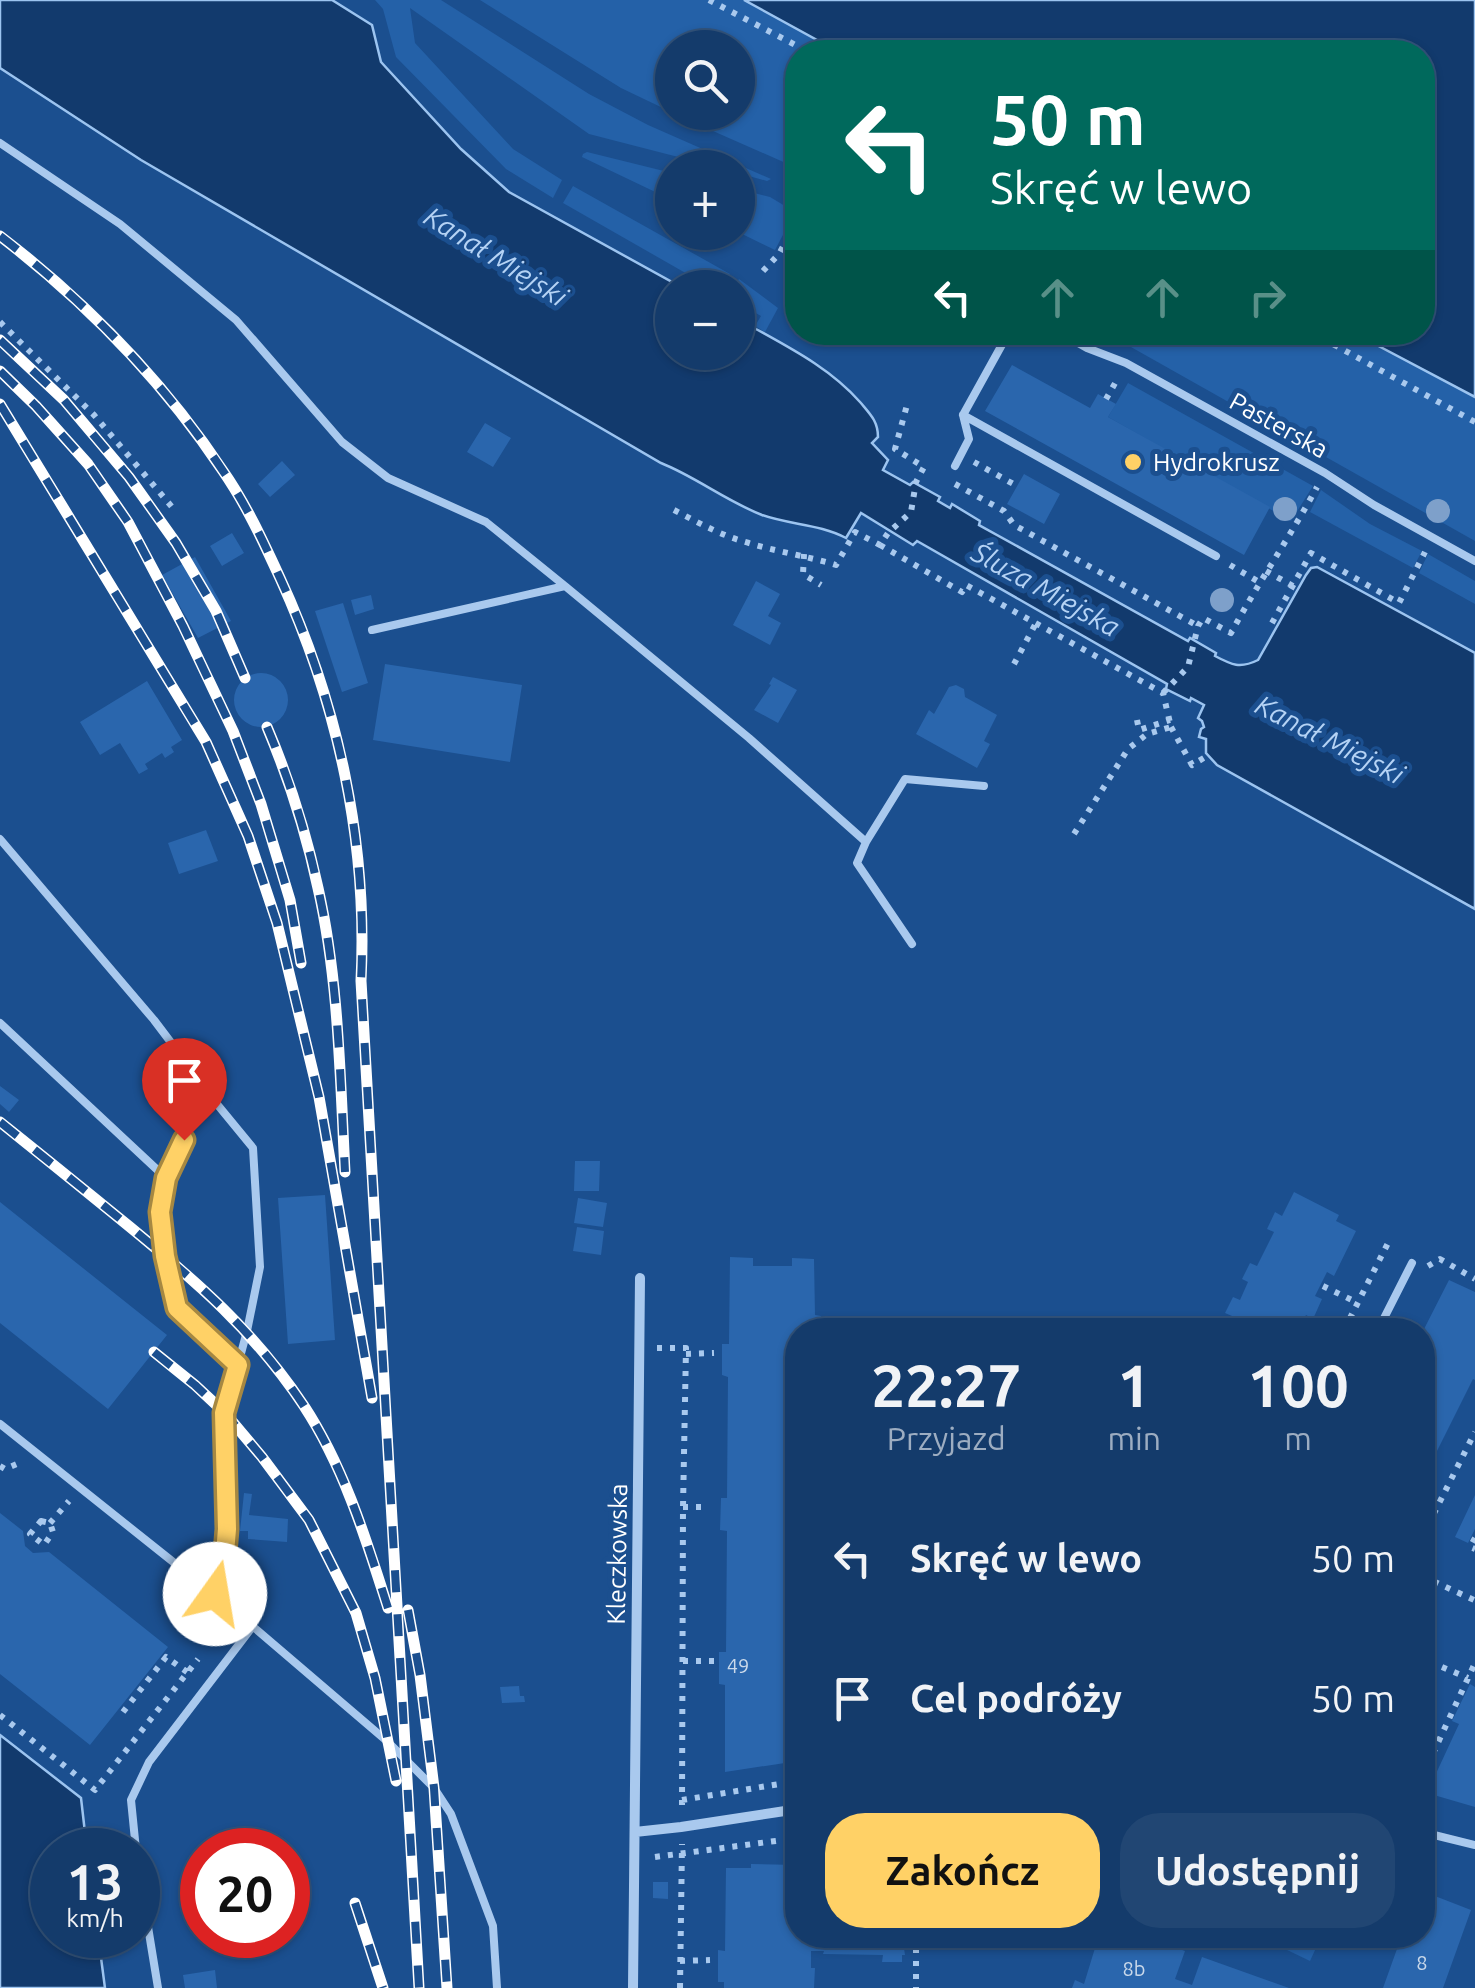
<!DOCTYPE html>
<html lang="pl">
<head>
<meta charset="utf-8">
<style>
	:root { --surface:#143b6b; --page:#214673; --text:#f1f3f6; --muted:#9dadc1; --line:#33557e; --accent:#ffd166 }
	body { margin:0; font-family:Ubuntu,sans-serif; background:var(--page); color:var(--text); height:100vh; display:flex; flex-direction:column; font-size:38px; white-space:nowrap }
	* { box-sizing:border-box; margin:0 }
	p { font-size:32px; color:var(--muted) }
	.icon { flex:none; width:55px; height:55px; fill:none; stroke:currentColor; stroke-width:2; stroke-linecap:round; stroke-linejoin:round }
	.map { position:relative; flex:1; overflow:hidden }
	.drawer { position:absolute; left:785px; top:1318px; width:650px; height:630px; display:flex; flex-direction:column; background:var(--surface); border-radius:40px; box-shadow:0 2px 8px #0004,0 0 0 2px var(--line) }
	.drawer>* { flex:none }
	.hud { position:absolute; left:785px; top:40px; width:650px; height:305px; border-radius:40px; box-shadow:0 2px 8px #0004,0 0 0 2px var(--line); background:#00695c; color:#fff; overflow:hidden }
	.buttons { position:absolute; left:655px; top:30px; display:grid; gap:20px }
	.buttons a { display:grid; place-items:center; width:100px; height:100px; border-radius:50%; background:var(--surface); box-shadow:0 2px 8px #0004,0 0 0 2px var(--line); font-size:50px }
	.speed { position:absolute; left:30px; top:1828px; display:flex; gap:20px; font-size:50px; font-weight:700; text-align:center }
	.speed>* { display:grid; place-content:center; width:130px; height:130px; border-radius:50%; background:var(--surface); box-shadow:0 2px 8px #0004,0 0 0 2px var(--line); line-height:1 }
	.speed small { font-size:25px; font-weight:400 }
	.speed .limit { border:15px solid #d22; background:#fff; color:#111 }
	.pin { position:absolute; display:grid; place-items:center; width:85px; height:85px; color:#fff; margin:-102px -42px; border-radius:50% 50% 50% 0; rotate:-45deg; box-shadow:0 0 10px #0007 }
	.pin .icon { rotate:45deg }
	.me { position:absolute; width:110px; margin:-55px; rotate:13deg; stroke-linejoin:round; filter:drop-shadow(0 0 8px #0008) }
	.turn { display:flex; align-items:center; gap:35px; height:210px; padding:0 40px; font-size:45px }
	.turn .icon { width:130px; height:130px; stroke-width:2.5 }
	.turn b { display:block; font-size:70px; line-height:85px }
	.lanes { display:flex; align-items:center; height:95px; padding:0 40px; background:#0003; justify-content:center; gap:50px; direction:ltr }
	.lanes .off { opacity:.35 }
	.eta { display:flex; justify-content:space-evenly; align-items:center; height:170px; text-align:center }
	.eta b { font-size:60px; font-weight:600; line-height:70px }
	.action { display:flex; gap:20px; margin-top:auto; padding:20px 40px }
	.action a { flex:1; height:115px; border-radius:40px; background:var(--accent); color:#111; font-size:40px; font-weight:600; line-height:115px; text-align:center }
	.action a+a { background:var(--page); color:var(--text) }
	ul { padding:0; list-style:none }
	li { display:flex; align-items:center; gap:30px; height:140px; padding:0 40px }
	li div { flex:1 }
	li b { display:block; font-size:38px }
	li em { font-style:normal }
	.map>svg:first-child { display:block }
	.green { fill:#2461a8; fill-rule:evenodd }
	.water { fill:#123a6d; stroke:#9cc4f0; stroke-width:2.5 }
	.building { fill:#2a66ad }
	.lines { fill:none; stroke-linecap:round; stroke-linejoin:round }
	.path { stroke:#a9c9ee; stroke-width:6; stroke-dasharray:5 8; stroke-linecap:butt }
	.service { stroke:#a9c9ee; stroke-width:8 }
	.minor { stroke:#a9c9ee; stroke-width:10 }
	.rail-casing { stroke:#fff; stroke-width:11 }
	.rail { stroke:#1b4f8f; stroke-width:8; stroke-dasharray:22; stroke-linecap:butt }
	.tree { fill:#7ea0ca }
	.route-casing { stroke:#a68842; stroke-width:25 }
	.route { stroke:#ffd166; stroke-width:18 }
	.poi-dot { fill:#ffd166; stroke:#1b4f8f; stroke-width:4 }
	.labels { text-anchor:middle; dominant-baseline:central; stroke-width:10; stroke-linejoin:round; paint-order:stroke }
	.number-label { font-size:20px; fill:#cad9ea }
	.street-label { font-size:25px; fill:#fff; stroke:#1b4f8f }
	.poi-label { font-size:25px; fill:#fff; stroke:#1b4f8f; text-anchor:start }
	.water-label { font-size:28px; font-style:italic; fill:#b5d3f5; stroke:#1b4f8f }
</style>
</head>
<body>
<div class="map">
<svg width="1475" height="1988" viewBox="0 0 1475 1988">
	<rect width="100%" height="100%" fill="#1b4f8f"/>
	<!-- green -->
	<path class="green" d="M375,0h66l148,94 59,31 123,54 -4,2 -29,-8v-5l-21,-1 -128,-33 -179,-126 5,35 98,106 49,31 -9,18 -47,-29 -110,-112 -13,-48z
		M480,0h264l95,52h-41l-1,116 -109,-48 -67,-32zM672,48h66v64h-66z
		M587,152l85,21v27l-90,-43 1,-3z
		M573,186l157,88 -8,13h-12l-147,-84z
		M738,189l32,8 25,15 -20,38 -37,-18z
		M739,279l39,29 -13,24 -10,-6 6,-10 -23,-13v-15l-4,-1z
		M1089,333h265l121,64v144l-360,-203 -5,6z
		M1128,383l185,103 -22,35 -183,-104z
		M1321,490l49,34 52,27 -9,17 -103,-56z
		M1428,554l47,27v23l-56,-31z
		M1256,1935h66l-12,26z"/>
	<!-- water -->
	<path class="water" d="M0,0h332l40,25 9,37 80,87 48,43 172,95 -9,1v64h66v-33l9,5c41,23 82,43 113,78 10,12 18,19 18,35l-6,6 16,17 -5,10 27,15 3,-3 27,15 -2,4 12,7 2,-4 28,17 -1,4 209,116 2,-3 26,15 -1,3c17,9 25,13 43,4l48,-85 5,-7 6,-1 158,86v256l-258,-144 -11,-12v-14l-7,-2 2,-8 3,-2 -2,-6 -4,-3 6,-13 -13,-7 -1,3 -24,-12 1,-5 -250,-143 -4,4 -52,-32 -15,25c-26,-14 -56,-13 -84,-23 -36,-14 -66,-38 -101,-52l-520,-303 -141,-92z
		M744,0h731v397l-121,-64 68,-1v-280h-583z
		M0,1735l81,63 6,52h-35v85h46l7,53h-105z"/>
	<!-- building -->
	<path class="building" d="M1012,365l78,43 8,-14 18,10 -8,13 162,90 -26,48 -259,-144z
		M485,423l26,15 -18,29 -26,-15z
		M282,461l13,14 -25,22 -12,-13z
		M1024,474l36,20 -16,30 -37,-20z
		M232,533l12,20 -22,13 -12,-20z
		M195,557l36,64 -33,17 -36,-63z
		M756,581l24,13 -12,22 13,7 -11,22 -37,-20z
		M371,595l3,14 -19,6 -4,-15z
		M343,603l25,80 -26,9 -27,-81z
		M385,664l137,21 -12,77 -137,-22z
		M234 700a27 27 0 1 1 54 0a27 27 0 1 1-54 0Z
		M773,677l24,13 -19,33 -24,-13 17,-25 -2,-1z
		M147,681l35,59 -11,7 3,5 -9,6 -3,-5 -17,11 3,5 -9,5 -19,-31 -20,12 -20,-33z
		M956,685l8,4 1,8 32,18 -13,26 6,3 -13,24 -61,-34 13,-24 5,4 15,-27z
		M206,830l12,31 -39,13 -11,-31z
		M0,1086l19,14 -10,12 -9,-8z
		M575,1161h25l-1,30h-25z
		M1294,1192l45,23 -3,6 20,10 -22,45 -7,-4 -12,24 7,3 -9,20 -7,-4 -8,15h-73l7,-14 -7,-3 8,-16 7,3 8,-18 -6,-3 8,-16 7,3 17,-34 -7,-3 8,-17 7,4z
		M325,1195l10,145 -47,4 -10,-146z
		M578,1198l29,5 -4,24 -29,-4z
		M0,1202l167,133 -59,74 -108,-86z
		M577,1227l27,4 -3,24 -28,-4z
		M730,1257l23,1v8h39v-8l22,1 1,56 6,1v14h-23v431l-73,11v-87l-6,-1v-32h7l1,-121 -7,-1 1,-32h6l1,-121 -6,-2v-31h7z
		M1449,1280l26,12v88l-2,-1 -51,102v-148z
		M244,1493l8,1 -3,21 39,4 -1,23 -39,-3v-8h-8z
		M1475,1495v34l-7,14 -13,-6z
		M0,1513l23,18 2,15 8,7 16,-1 119,95 -78,98 -90,-71z
		M1470,1684l5,3v120l-48,-14 32,-69 -7,-3z
		M519,1686l1,10h4l1,6 -23,1 -2,-16z
		M751,1864l47,1v70h104l3,20h-3v7h-20l1,-7 -60,-1 1,-3h-13v17h4l-1,20h-90v-6h-6v-32l7,1 1,-83h25z
		M653,1882h15v17l-15,-1z
		M1422,1891l49,19 -28,78h-60l19,-53h20z
		M1099,1935h42l44,16 -10,28 17,6 10,-28 87,31h-217l3,-8 9,4z
		M215,1970l2,18h-32l-2,-13z"/>
	<g class="lines">
		<!-- path -->
		<path class="path" d="M709,0l100,52
			M763,271l16,-17 19,-35
			M0,322l94,93 78,92
			M1311,332l164,90
			M1106,399l12,-21
			M974,462l43,24
			M955,484l49,27 10,14 184,101
			M674,510c25,13 48,26 75,33 29,9 58,13 87,22l19,-33 25,13 8,-12 23,-21 5,-30 8,-15 -29,-18 12,-44
			M880,545l82,47 4,-7 197,108 8,34 -24,7 -19,15 -54,85
			M804,554l-1,20 18,11
			M1230,565l29,17
			M1266,571l27,15
			M1272,623l39,-70 88,50 26,-51
			M1014,664l22,-41
			M1163,693l25,-26 10,-41 5,-8 28,15c27,-50 59,-96 86,-146
			M1137,720l2,10 31,-10
			M1171,727l21,38 15,-9
			M1428,1266l12,-7 35,20
			M1323,1286l35,17
			M1344,1330l45,-89
			M657,1348h29l-3,159 -1,300
			M686,1354l28,-1
			M0,1466l5,3 14,-6
			M683,1507h26
			M41,1521l9,2 3,9 -9,13 -14,-11z
			M50,1523l19,-22
			M1422,1537l53,-105
			M1475,1538l-5,9 5,2
			M1422,1576l52,24
			M683,1661h32
			M1442,1667l26,11
			M123,1712l43,-55 21,15
			M0,1715l95,75 103,-131
			M1422,1777l53,-114
			M682,1800l116,-19
			M655,1857l143,-19
			M916,1935v53
			M680,1961l30,-1
			M680,1988l2,-144"/>
		<!-- service -->
		<path class="service" d="M0,143l120,81 116,96 106,122 46,36 98,44 79,64
			M1009,332l-46,83 253,141
			M1059,332l28,16 39,15 199,110 49,32 101,56
			M955,466l14,-27 -6,-24
			M372,630l193,-44 184,152 117,104
			M0,839l154,181 28,37 16,24 55,67 7,119 -13,64 -22,82 2,116 -3,36 -9,29
			M912,944l-55,-81 9,-21 39,-63 79,7
			M0,1023l166,155 -6,34 5,44 12,51 61,58
			M166,1178l31,-71 1,-26
			M1378,1330l34,-67
			M0,1424l236,188 152,130 46,46 17,26 42,112 4,62
			M1422,1832l53,13
			M136,1850l-5,-50 18,-38 104,-136
			M138,1866l20,122"/>
		<!-- minor -->
		<path class="minor" d="M635,1832l46,-5 117,-18
			M633,1988l7,-710"/>
		<!-- rail casing -->
		<g class="rail-casing">
			<path id="rail" d="M0,236c86,66 163,145 223,235 23,33 40,70 57,107 58,126 88,265 81,403l58,1007
				M0,340l64,60 65,77 47,66 40,68 29,67
				M0,371l36,35 52,58 40,58 55,104 50,105 28,73 29,96 11,63
				M0,404l206,338 42,94 29,87 42,174 53,301
				M267,727c22,52 39,105 51,161 21,93 22,189 27,284
				M0,1122c44,35 87,70 130,105 68,56 124,104 174,179 40,61 62,133 84,202
				M154,1352l41,33 30,28 37,44 47,63 47,93 19,65 21,103
				M408,1610l12,65 14,113 13,200
				M355,1903l28,85"/>
		</g>
		<!-- rail -->
		<use href="#rail" class="rail"/>
	</g>
	<!-- trees -->
	<g class="tree">
		<circle cx="1285" cy="509" r="12"/>
		<circle cx="1438" cy="511" r="12"/>
		<circle cx="1222" cy="600" r="12"/>
	</g>
	<g class="lines">
		<!-- route casing -->
		<g class="route-casing">
			<path id="route" d="M184,1140l-18,38 -6,34 5,44 12,52 61,57 -14,48 3,116 -3,36 -9,29"/>
		</g>
		<!-- route -->
		<use href="#route" class="route"/>
	</g>
	<!-- markers -->
	<circle class="poi-dot" cx="1133" cy="462" r="10"/>
	<g class="labels">
		<!-- number labels -->
		<g class="number-label">
			<text x="738" y="1665">49</text>
			<text x="1422" y="1962">8</text>
			<text x="1134" y="1968">8b</text>
		</g>
		<!-- street labels -->
		<g class="street-label">
			<text transform="translate(1279 425) rotate(29)">Pasterska</text>
			<text transform="translate(617 1554) rotate(-89)">Kleczkowska</text>
		</g>
		<!-- poi labels -->
		<g class="poi-label">
			<text x="1153" y="462">Hydrokrusz</text>
		</g>
		<!-- water labels -->
		<g class="water-label">
			<text transform="translate(496 256) rotate(32)">Kanał Miejski</text>
			<text transform="translate(1046 589) rotate(29)">Śluza Miejska</text>
			<text transform="translate(1330 739) rotate(27)">Kanał Miejski</text>
		</g>
	</g>
</svg>
<div class="buttons">
<a><svg class="icon" aria-label="search" viewBox="0 0 24 24"><circle cx="10" cy="10" r="6"/><path d="M15 15l6 6"/></svg></a>
<a>+</a>
<a>−</a>
</div>
<div class="speed"><div>13<small>km/h</small></div><div class="limit">20</div></div>
<div class="pin" style="left:184px;top:1140px;background:#d93025"><svg class="icon" aria-label="arrive" viewBox="0 0 24 24"><path d="M6 21V4h12l-3 4 3 4H6"/></svg></div>
<svg class="me" style="left:215px;top:1594px" viewBox="-20 -20 40 40"><circle r="19" fill="#fff"/><path d="M0-13L10 11 0 6-10 11z" fill="#ffd166"/></svg>
<div class="hud">
<div class="turn"><svg class="icon" aria-label="left" viewBox="0 0 24 24"><path d="M17 20v-9H6M10 6l-5 5 5 5"/></svg><div><b>50 m</b>Skręć w lewo</div></div>
<div class="lanes"><svg class="icon" aria-label="left" viewBox="0 0 24 24"><path d="M17 20v-9H6M10 6l-5 5 5 5"/></svg><svg class="icon off" aria-label="ahead" viewBox="0 0 24 24"><path d="M12 20V5M6 11l6-6 6 6"/></svg><svg class="icon off" aria-label="ahead" viewBox="0 0 24 24"><path d="M12 20V5M6 11l6-6 6 6"/></svg><svg class="icon off" aria-label="right" viewBox="0 0 24 24"><path d="M7 20v-9h11M14 6l5 5-5 5"/></svg></div>
</div>
<section class="drawer">
<div class="eta">
<div><b>22:27</b><p>Przyjazd</p></div>
<div><b>1</b><p>min</p></div>
<div><b>100</b><p>m</p></div>
</div>
<ul>
<li><svg class="icon" aria-label="left" viewBox="0 0 24 24"><path d="M17 20v-9H6M10 6l-5 5 5 5"/></svg><div><b>Skręć w lewo</b></div><em>50 m</em></li>
<li><svg class="icon" aria-label="arrive" viewBox="0 0 24 24"><path d="M6 21V4h12l-3 4 3 4H6"/></svg><div><b>Cel podróży</b></div><em>50 m</em></li>
</ul>
<div class="action"><a>Zakończ</a><a>Udostępnij</a></div>
</section>
</div>
</body>
</html>
